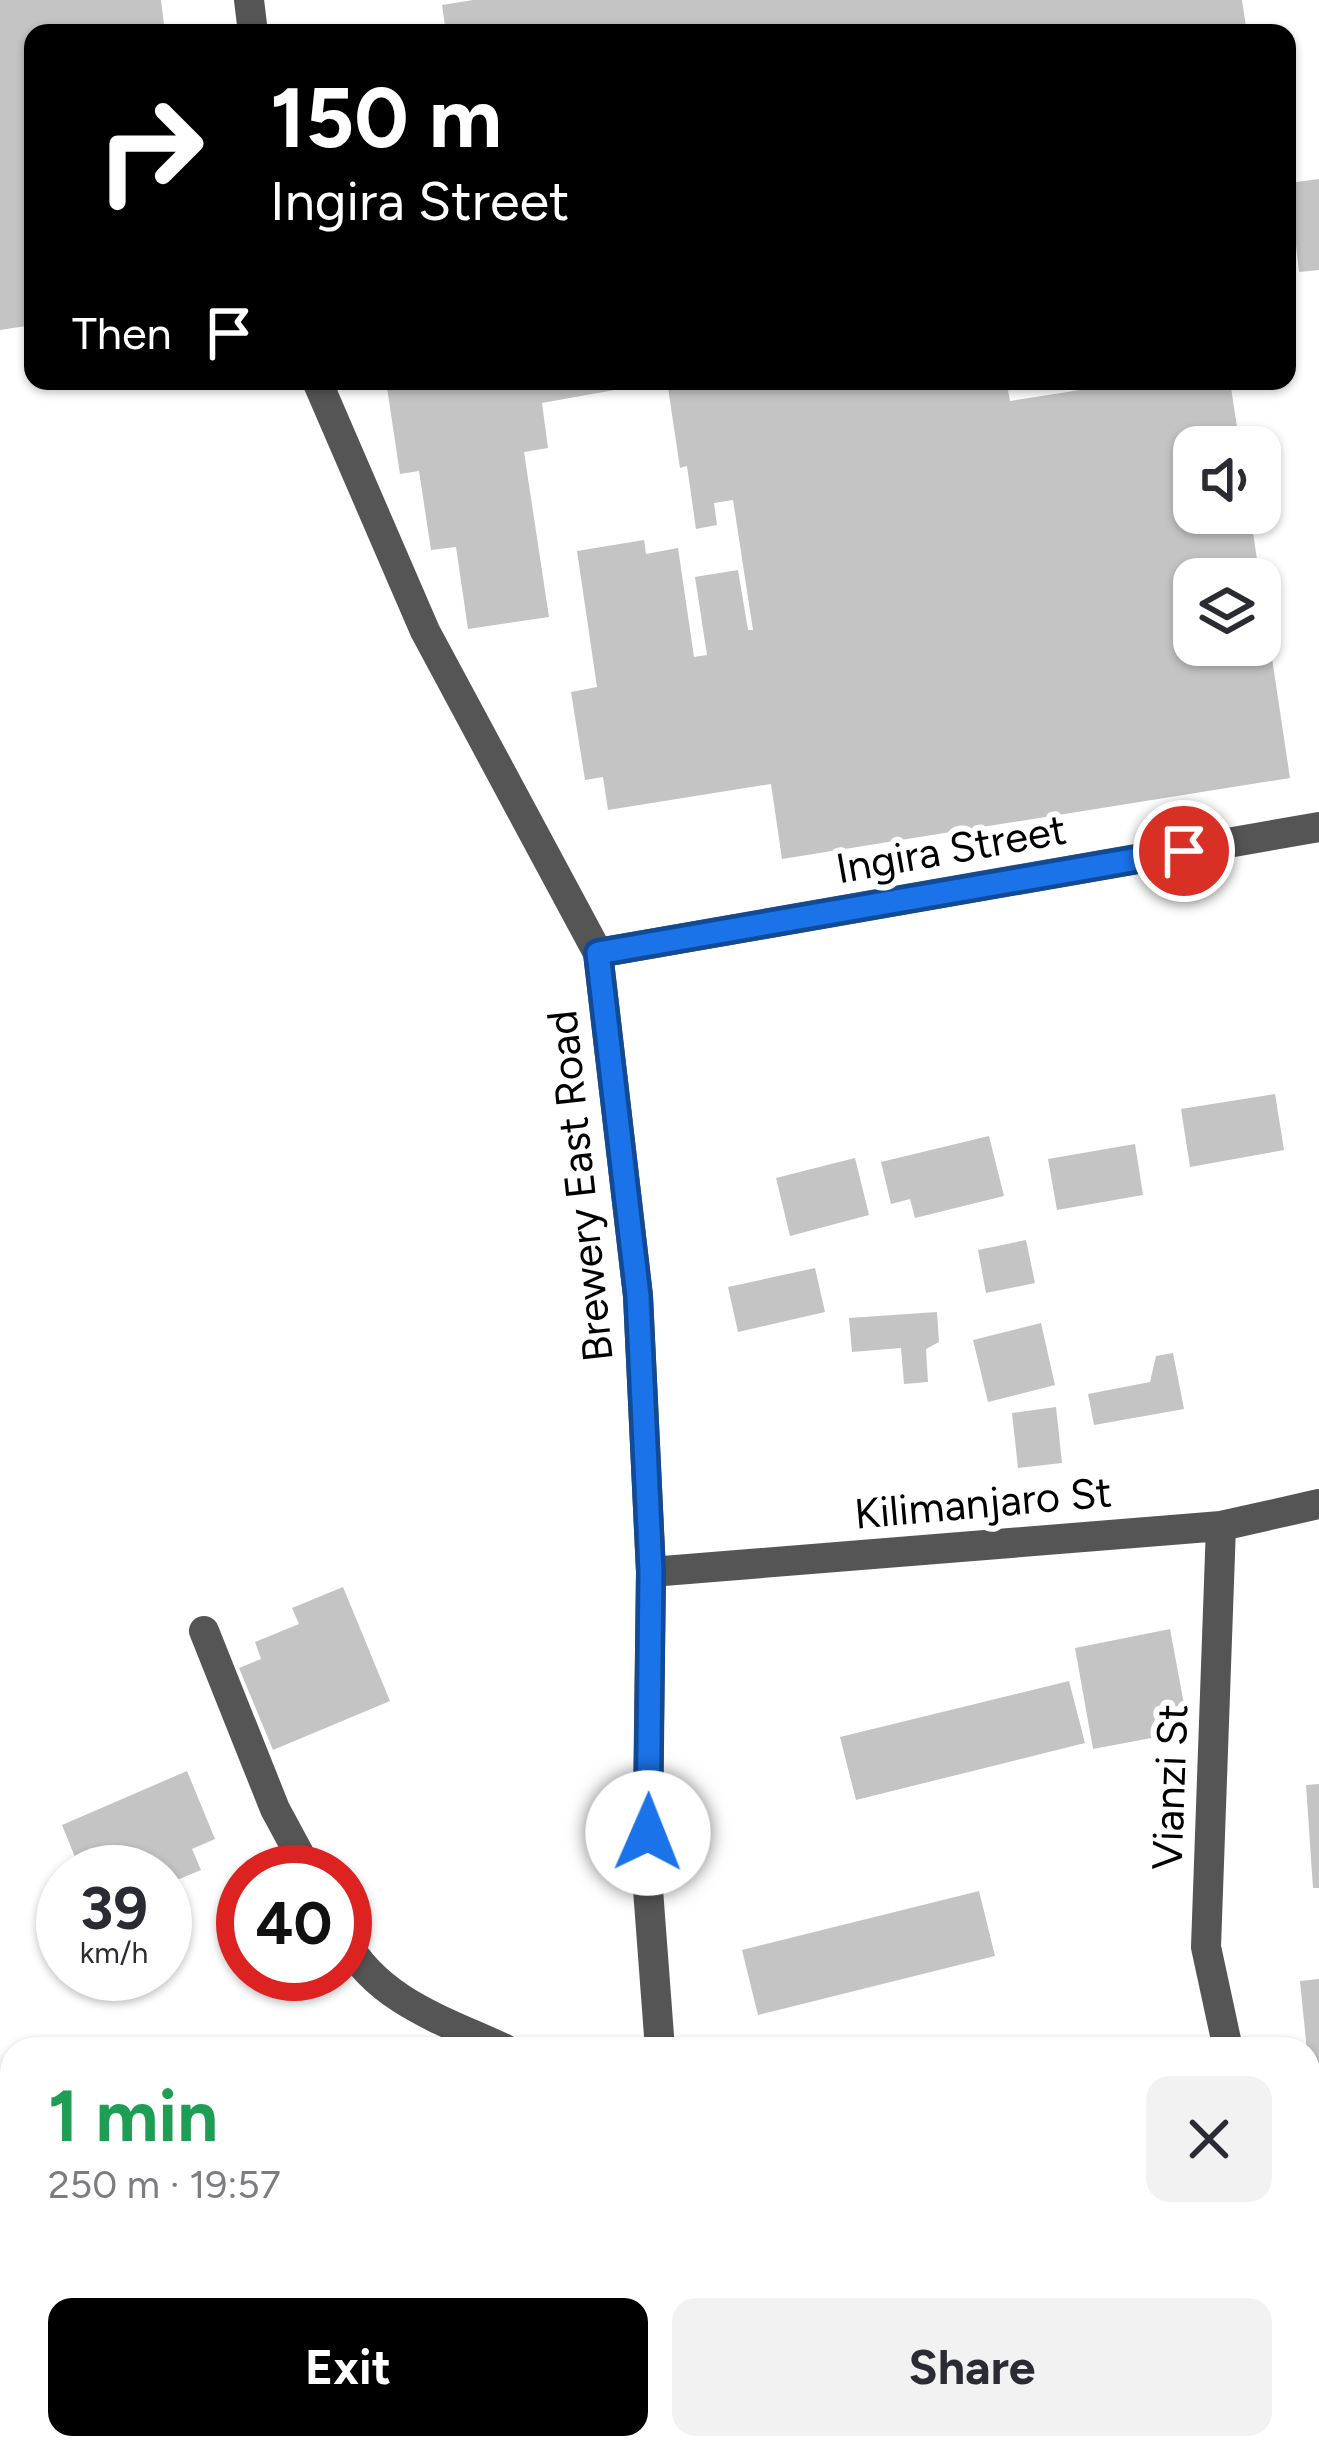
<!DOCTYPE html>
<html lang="en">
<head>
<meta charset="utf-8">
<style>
	:root { --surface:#fff; --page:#f2f2f3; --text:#2b2b33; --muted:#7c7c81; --accent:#000 }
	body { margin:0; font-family:Figtree,sans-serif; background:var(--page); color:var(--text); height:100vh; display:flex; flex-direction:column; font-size:45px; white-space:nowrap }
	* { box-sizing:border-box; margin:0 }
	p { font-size:39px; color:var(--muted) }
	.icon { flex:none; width:66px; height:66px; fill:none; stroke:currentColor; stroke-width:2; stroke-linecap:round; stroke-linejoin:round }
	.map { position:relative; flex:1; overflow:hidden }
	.details { position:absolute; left:0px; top:2037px; width:1320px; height:423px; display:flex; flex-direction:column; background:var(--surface); border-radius:36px 36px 0 0; box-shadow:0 3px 9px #0004 }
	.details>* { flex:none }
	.hud { position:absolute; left:24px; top:24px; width:1272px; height:366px; border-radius:24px; box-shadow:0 3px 9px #0004; background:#000; color:#fff; overflow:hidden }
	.buttons { position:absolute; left:1173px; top:426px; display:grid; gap:24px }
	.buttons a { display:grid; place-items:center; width:108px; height:108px; border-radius:24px; background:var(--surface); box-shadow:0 3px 9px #0004; font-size:60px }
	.speed { position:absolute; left:36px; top:1845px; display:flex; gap:24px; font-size:60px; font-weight:700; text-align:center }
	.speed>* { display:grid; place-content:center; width:156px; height:156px; border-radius:50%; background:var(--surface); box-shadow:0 3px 9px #0004; line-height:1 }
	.speed small { font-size:30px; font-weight:400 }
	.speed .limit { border:18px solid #d22; background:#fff; color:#111 }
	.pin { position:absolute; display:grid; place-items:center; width:102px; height:102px; color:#fff; margin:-51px; border:6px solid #fff; border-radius:50%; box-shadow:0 3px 12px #0007 }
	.me { position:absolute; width:132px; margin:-66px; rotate:1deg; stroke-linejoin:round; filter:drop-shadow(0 0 9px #0008) }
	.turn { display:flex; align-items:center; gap:42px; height:252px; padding:0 48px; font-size:54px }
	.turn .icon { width:156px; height:156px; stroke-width:2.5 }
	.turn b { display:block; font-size:84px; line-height:102px }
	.then { display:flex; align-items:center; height:114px; padding:0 48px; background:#0003; gap:24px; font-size:45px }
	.round { display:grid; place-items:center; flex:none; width:126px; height:126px; border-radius:24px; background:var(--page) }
	.summary { display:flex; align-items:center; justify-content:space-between; height:204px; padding:0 48px }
	h1 { font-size:72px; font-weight:700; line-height:90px; color:#1e9e55 }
	.action { display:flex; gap:24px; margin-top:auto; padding:24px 48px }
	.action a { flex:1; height:138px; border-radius:24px; background:var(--accent); color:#fff; font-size:48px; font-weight:700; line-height:138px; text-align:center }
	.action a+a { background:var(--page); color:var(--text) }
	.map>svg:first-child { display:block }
	.building { fill:#c4c4c4 }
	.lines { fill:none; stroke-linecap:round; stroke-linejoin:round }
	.minor { stroke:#555; stroke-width:30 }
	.route-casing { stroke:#114b97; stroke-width:30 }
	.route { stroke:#1a73e8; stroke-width:21 }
	.labels { text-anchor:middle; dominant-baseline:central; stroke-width:12; stroke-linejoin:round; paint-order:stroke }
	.street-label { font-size:42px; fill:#000; stroke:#fff }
</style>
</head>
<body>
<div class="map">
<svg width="1319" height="2458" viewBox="0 0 1319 2458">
	<rect width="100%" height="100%" fill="#fff"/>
	<!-- building -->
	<path class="building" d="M0,0h161l4,33h-132v292l-33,5z
		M473,0h769l5,33h-801l-4,-28z
		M1319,179v91l-20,2 -10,-89z
		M386,381h278l-122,22 6,45 -24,4 25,165 -81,12 -12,-82 -25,3 -12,-79 -19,3z
		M667,381h351l1,7 -11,2 2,11 128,-20h92l10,66h-46v66h56l10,66h-66v66h66l3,-47 27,180 -508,81 -11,-75 -163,26 -5,-33 -18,3 -14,-88 26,-5 -20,-136 67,-11 2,14 32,-6 16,109 13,-2 -12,-78 43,-7 10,60h5l-20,-130 -19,3 3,22 -21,4 -9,-63 -7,2z
		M1275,1094l9,56 -94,17 -9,-58z
		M989,1136l15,60 -89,22 -5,-19 -19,5 -10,-42z
		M1135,1144l8,51 -86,15 -9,-51z
		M855,1158l14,57 -79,21 -14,-58z
		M1026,1240l9,43 -49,10 -8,-43z
		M815,1268l10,44 -87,20 -10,-45z
		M937,1312l2,30 -13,7 2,33 -24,2 -3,-36 -49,4 -3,-34z
		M1041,1323l14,62 -67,17 -15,-62z
		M1173,1353l11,56 -90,16 -6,-31 62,-12 6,-26z
		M1056,1407l6,56 -44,5 -6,-55z
		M343,1587l47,114 -117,49 -34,-82 22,-9 -6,-17 44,-18 -7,-16z
		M1170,1629l19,102 -96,18 -18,-101z
		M1069,1681l16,62 -229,57 -16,-63z
		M187,1771l28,68 -23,10 9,21 -36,15v-13h-84l-19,-47z
		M1319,1784v104h-6l-7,-103z
		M979,1891l16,65 -237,59 -16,-65z
		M1319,1979v91l-10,1 -9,-90z
		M1319,2428v30h-30l-3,-3 9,-7h13v-11z"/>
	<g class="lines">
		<!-- minor -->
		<path class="minor" d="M249,0l4,33
			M317,381l108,250 173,322 40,343 13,276 -4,304 13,173
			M598,953l721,-126
			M1221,1526l-15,421 22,102
			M651,1572l570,-46 98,-22
			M204,1631l71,178 34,63
			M345,1940c33,61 100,81 160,109
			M1308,2265l11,1
			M0,2326l12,10
			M181,2448l18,10
			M933,2458v-10
			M1110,2458l5,-10"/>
	</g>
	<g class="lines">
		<!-- route casing -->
		<g class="route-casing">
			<path id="route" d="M648,1833l3,-261 -13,-276 -40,-343 586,-102"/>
		</g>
		<!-- route -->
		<use href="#route" class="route"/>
	</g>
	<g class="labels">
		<!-- street labels -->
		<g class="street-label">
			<text transform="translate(951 849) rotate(-10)">Ingira Street</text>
			<text transform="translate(580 1186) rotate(-96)">Brewery East Road</text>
			<text transform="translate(983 1503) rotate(-5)">Kilimanjaro St</text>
			<text transform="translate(1170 1787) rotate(-88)">Vianzi St</text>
		</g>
	</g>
</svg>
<div class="buttons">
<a><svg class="icon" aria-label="sound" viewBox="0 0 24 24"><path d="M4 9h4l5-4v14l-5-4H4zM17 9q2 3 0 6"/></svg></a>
<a><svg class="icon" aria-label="layers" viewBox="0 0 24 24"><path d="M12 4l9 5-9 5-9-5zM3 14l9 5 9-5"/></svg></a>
</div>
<div class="speed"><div>39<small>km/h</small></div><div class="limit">40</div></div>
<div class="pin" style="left:1184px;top:851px;background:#d93025"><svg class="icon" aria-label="arrive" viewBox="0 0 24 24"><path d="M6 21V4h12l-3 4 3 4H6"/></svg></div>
<svg class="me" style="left:648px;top:1833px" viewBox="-20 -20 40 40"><circle r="19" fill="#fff"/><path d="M0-13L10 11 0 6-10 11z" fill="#1a73e8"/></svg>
<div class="hud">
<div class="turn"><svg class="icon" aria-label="right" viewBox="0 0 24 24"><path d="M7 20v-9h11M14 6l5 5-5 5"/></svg><div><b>150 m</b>Ingira Street</div></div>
<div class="then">Then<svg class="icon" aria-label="arrive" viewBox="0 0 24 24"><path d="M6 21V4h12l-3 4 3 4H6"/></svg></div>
</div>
<section class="details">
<div class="summary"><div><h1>1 min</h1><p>250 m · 19:57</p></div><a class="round"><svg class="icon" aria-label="close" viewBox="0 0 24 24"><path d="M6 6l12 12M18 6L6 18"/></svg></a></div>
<div class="action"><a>Exit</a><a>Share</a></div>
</section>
</div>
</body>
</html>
